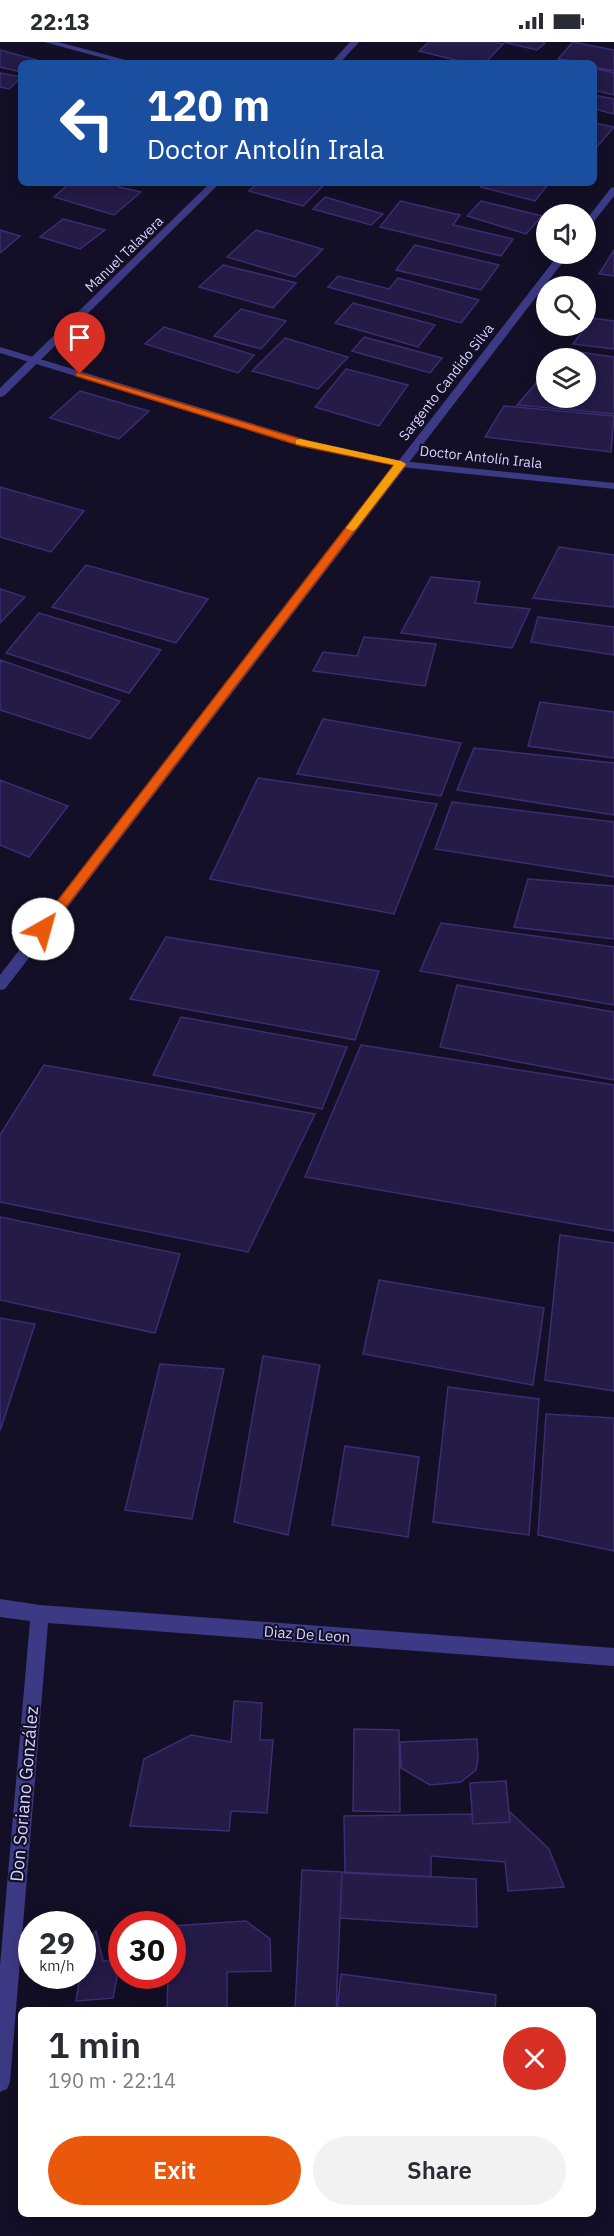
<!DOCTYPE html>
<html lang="en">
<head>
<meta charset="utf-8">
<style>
	:root { --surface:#fff; --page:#f2f2f3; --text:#2b2b33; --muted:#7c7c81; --accent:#ea580c }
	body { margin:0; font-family:"IBM Plex Sans",sans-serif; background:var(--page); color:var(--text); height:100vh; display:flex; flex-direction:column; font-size:22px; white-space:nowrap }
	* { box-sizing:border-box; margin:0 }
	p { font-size:20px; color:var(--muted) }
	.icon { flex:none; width:33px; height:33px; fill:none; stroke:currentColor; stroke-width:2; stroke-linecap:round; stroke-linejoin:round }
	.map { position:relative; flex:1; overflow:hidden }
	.details { position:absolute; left:18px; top:1965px; width:578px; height:210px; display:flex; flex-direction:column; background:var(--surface); border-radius:9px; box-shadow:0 3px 15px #0003 }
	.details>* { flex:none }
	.banner { position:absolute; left:18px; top:18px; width:579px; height:126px; border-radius:9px; box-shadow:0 3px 15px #0003; background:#1a4fa0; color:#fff; overflow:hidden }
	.controls { position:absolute; left:536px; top:162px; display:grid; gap:12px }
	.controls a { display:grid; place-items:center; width:60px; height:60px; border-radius:50%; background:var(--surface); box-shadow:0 3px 15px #0003; font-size:30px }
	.speed { position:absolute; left:18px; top:1869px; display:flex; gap:12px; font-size:30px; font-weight:700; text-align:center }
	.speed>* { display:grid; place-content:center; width:78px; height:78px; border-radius:50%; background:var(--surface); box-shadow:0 3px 15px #0003; line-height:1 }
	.speed small { font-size:15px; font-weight:400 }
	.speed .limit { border:9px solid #d22; background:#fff; color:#111 }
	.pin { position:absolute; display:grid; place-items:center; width:51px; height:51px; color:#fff; margin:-62px -26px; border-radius:50% 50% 50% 0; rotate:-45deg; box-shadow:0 0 6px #0007 }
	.pin .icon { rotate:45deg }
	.me { position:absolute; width:66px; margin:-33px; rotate:38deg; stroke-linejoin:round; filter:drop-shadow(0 0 4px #0008) }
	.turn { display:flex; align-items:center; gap:21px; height:126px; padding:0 30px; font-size:27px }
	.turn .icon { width:78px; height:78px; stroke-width:2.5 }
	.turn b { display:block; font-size:42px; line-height:51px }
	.round { display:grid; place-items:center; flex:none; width:63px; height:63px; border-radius:32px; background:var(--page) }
	.head { display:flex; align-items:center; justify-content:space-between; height:102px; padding:0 30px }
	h1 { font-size:36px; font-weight:600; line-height:45px }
	.action { display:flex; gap:12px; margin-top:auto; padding:12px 30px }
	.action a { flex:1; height:69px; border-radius:36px; background:var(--accent); color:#fff; font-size:24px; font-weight:600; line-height:69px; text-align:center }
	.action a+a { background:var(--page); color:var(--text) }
	.status { display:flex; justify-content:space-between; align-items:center; height:42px; padding:0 30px; background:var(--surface); direction:ltr }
	.status svg { height:16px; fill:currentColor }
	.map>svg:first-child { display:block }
	.building { fill:#241b47; stroke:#3b2d73; stroke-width:1.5 }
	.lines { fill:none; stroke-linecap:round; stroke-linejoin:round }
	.minor { fill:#3d3a85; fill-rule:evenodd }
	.tertiary { fill:#3d3a85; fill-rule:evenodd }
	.route { fill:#ea580c; stroke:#983908; stroke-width:1.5 }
	.slow { fill:#f59e0b }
	.labels { text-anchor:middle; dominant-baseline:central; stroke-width:4.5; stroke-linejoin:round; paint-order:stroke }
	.far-street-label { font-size:14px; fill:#d9d4ff; stroke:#130f26 }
	.street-label { font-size:15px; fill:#d9d4ff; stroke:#130f26 }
	.near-street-label { font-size:18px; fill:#d9d4ff; stroke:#130f26 }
</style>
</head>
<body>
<div class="status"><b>22:13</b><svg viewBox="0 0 49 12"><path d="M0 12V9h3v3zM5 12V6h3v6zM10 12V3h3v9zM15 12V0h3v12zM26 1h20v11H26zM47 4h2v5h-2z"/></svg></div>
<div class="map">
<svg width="614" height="2194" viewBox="0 0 614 2194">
	<rect width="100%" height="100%" fill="#130f26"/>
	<!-- building -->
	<path class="building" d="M429,0h65l9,2 -18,19h-17l-49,-12z
		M503,0h39l3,1 -8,7z
		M573,0l41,8v21l-20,-4v-4l-36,-4z
		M0,8l37,10 -4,3h-12v9l-21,-5z
		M594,26l20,5v22l-20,-5z
		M0,31l21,4v1l-12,11 -9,-2z
		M594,53l20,4v15l-20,-5z
		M594,81l20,4 -20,23z
		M70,141h53l-4,4 22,5 -27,23 -60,-18z
		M258,141h68l-23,23 -54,-15z
		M485,141h64l-14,18 -54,-14z
		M325,155l58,17 -12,11 -58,-16z
		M400,159l60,14 -7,10 60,14 -12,17 -121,-29z
		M481,159l61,15 -16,18 -59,-18z
		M63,177l42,11 -25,19 -40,-12z
		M0,188l20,6 -20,17z
		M256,188l67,19 -28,28 -68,-20z
		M415,203l84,20 -18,25 -85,-20z
		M614,208v26l-15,-2z
		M223,223l73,18 -23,25 -74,-21z
		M338,234l51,13 9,-11 81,22 -18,23 -133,-36z
		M353,261l82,22 -17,22 -83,-24z
		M241,267l45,12 -25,28 -47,-13z
		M592,276l22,3v28l-41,-5z
		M164,285l90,28 -16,18 -93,-29z
		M364,295l78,21 -12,15 -78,-22z
		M285,296l63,19 -30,32 -66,-18z
		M565,308l49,7v57l-97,-9 29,-33v26h39v-40h-27z
		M346,327l62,16 -29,41 -64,-19z
		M80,349l69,20 -30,28 -69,-21z
		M504,364l110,10 -3,36 -126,-15z
		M0,445l84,24 -33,41 -51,-15z
		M559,505l55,8v52l-81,-9z
		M86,523l122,34 -32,44 -124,-36z
		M431,535l49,5 -5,21 55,6 -18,39 -111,-15z
		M0,547l25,8 -25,26z
		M39,571l122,37 -32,43 -123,-40z
		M538,575l76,10v28l-83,-13z
		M364,595l72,7 -11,42 -112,-15 10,-19 34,4z
		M0,618l120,41 -30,38 -90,-29z
		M540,660l74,10v46l-86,-12z
		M323,677l138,24 -20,53 -144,-22z
		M474,706l140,15v52l-157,-25z
		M258,736l179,26 -43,110 -184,-35z
		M0,738l68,26 -39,51 -29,-12z
		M452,760l162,20v55l-179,-28z
		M528,837l86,7v53l-100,-12z
		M441,881l173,24v58l-194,-34z
		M166,895l213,34 -24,69 -225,-41z
		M457,943l157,27v68l-174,-33z
		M181,975l166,30 -25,62 -169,-34z
		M361,1003l253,40v146l-309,-54z
		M44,1023l271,49 -67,138 -248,-50v-67z
		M0,1175l180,37 -25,79 -155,-33z
		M560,1193l54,8v148l-69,-11z
		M379,1238l165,28 -11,77 -170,-31z
		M0,1276l35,6 -35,107z
		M263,1314l57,9 -32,170 -54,-13z
		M160,1322l64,5 -32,150 -67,-9z
		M448,1345l91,12 -10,136 -96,-13z
		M546,1372l68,4v133l-76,-16z
		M345,1404l74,11 -11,80 -76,-12z
		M234,1659l28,2 -2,37h13l-6,73 -36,-2 -2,20 -99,-5 14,-67 47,-24 40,7z
		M354,1687l45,1 1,82 -47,-1z
		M477,1697l1,20 -2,11 -15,12 -31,3 -29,-17 -1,-26z
		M506,1739l4,41 -37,2 -3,-41z
		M509,1769l40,38 15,38 -56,4 -3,-29 -74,-6v21l-86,-4 -1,-57 128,-2 1,10 37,-2z
		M302,1828l40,2 -6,138h-41z
		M342,1830l134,7 1,48 -137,-9z
		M246,1879l24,18 1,32 -44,1v38h-60l1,-34h4v-50z
		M96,1889l7,30h17l-7,37 -37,3 4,-25h2l1,-30z
		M341,1932l155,21 -1,15h-158z"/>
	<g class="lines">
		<!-- minor -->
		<path class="minor" d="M44,0h14l79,21h-15z
			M350,0h9l-19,21h-9z
			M210,141h10l-216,213 -4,1v-9z
			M614,145v9l-26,33 -3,1v-9l26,-33z
			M559,212h10l-564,735 -5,1v-15z
			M0,1557l40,6 574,43v18l-566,-43 -38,459 -3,7 -7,3v-126l30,-345 -30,-4z"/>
		<!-- tertiary -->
		<path class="tertiary" d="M0,305l307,93 94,21 213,22v6l-213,-22 -96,-21 -305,-93z"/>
	</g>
	<!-- route -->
	<path class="route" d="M76,330l231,69 99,23 -359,468h-9v-6l356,-461 -93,-19 -225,-70z"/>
	<!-- slow -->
	<path class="slow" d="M300,397l101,22 5,3 -51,66 -3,1 -6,-3 48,-63 -98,-21v-4z"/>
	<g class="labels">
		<!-- far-street labels -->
		<g class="far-street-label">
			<text transform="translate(124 212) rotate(-44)">Manuel Talavera</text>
			<text transform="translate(446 340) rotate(-52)">Sargento Candido Silva</text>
			<text transform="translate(481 415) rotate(6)">Doctor Antolín Irala</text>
		</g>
		<!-- street labels -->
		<g class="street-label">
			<text transform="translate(307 1592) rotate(4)">Diaz De Leon</text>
		</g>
		<!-- near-street labels -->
		<g class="near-street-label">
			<text transform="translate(24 1752) rotate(-85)">Don Soriano González</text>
		</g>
	</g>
</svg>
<div class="controls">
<a><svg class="icon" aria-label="sound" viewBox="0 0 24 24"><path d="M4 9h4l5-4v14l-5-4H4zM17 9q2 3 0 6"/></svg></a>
<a><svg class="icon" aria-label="search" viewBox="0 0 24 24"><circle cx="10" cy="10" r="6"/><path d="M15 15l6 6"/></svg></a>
<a><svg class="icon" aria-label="layers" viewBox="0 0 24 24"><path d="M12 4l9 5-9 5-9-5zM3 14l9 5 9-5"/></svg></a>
</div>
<div class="speed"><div>29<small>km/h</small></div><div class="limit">30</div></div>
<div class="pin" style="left:80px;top:332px;background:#d93025"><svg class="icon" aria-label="arrive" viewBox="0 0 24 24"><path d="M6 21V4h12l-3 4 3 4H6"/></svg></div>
<svg class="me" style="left:43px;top:887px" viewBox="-20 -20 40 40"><circle r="19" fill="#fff"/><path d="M0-13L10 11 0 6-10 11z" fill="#ea580c"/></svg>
<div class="banner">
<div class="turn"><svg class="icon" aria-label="left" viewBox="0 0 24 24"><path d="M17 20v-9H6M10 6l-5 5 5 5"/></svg><div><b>120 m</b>Doctor Antolín Irala</div></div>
</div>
<section class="details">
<div class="head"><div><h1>1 min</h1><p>190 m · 22:14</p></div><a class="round" style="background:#d93025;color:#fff"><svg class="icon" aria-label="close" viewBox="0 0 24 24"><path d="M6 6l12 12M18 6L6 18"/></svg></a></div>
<div class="action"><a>Exit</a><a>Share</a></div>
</section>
</div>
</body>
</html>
